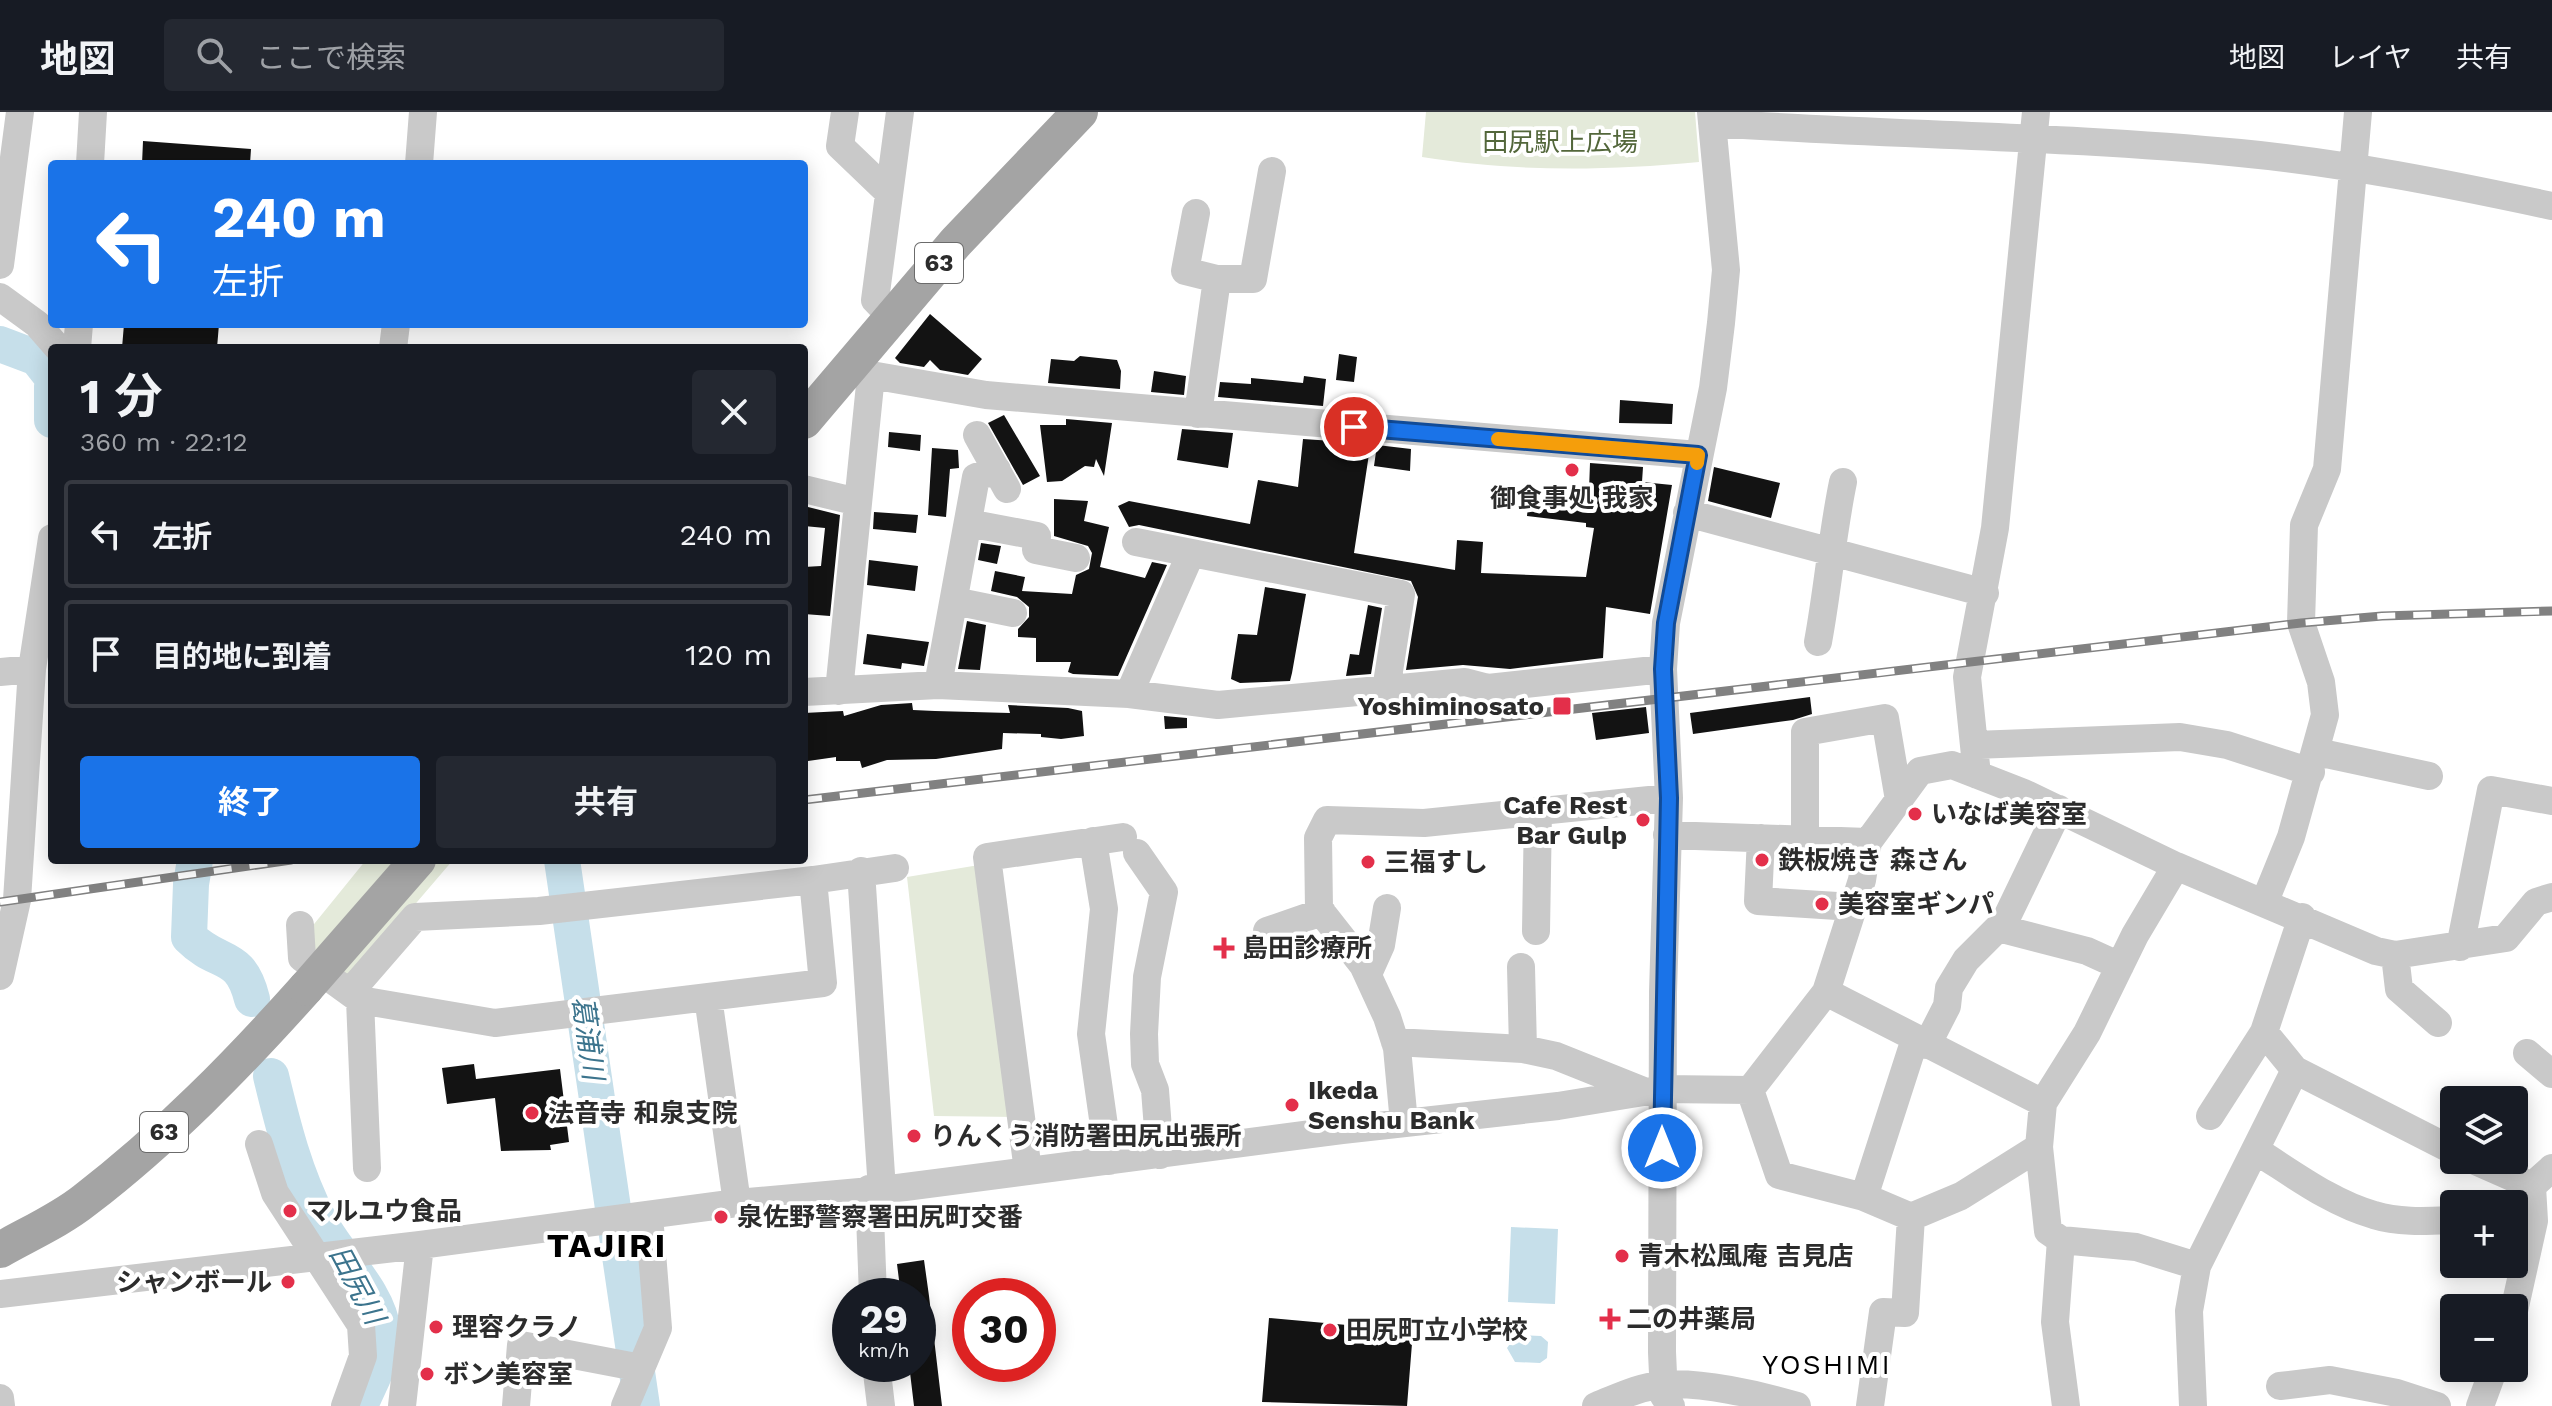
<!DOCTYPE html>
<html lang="ja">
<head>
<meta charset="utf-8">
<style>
	:root { --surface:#171b24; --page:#242831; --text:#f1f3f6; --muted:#9ea1a6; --line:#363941; --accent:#1a73e8 }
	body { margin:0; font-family:"Work Sans","Noto Sans JP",sans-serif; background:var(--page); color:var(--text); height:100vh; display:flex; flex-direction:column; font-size:30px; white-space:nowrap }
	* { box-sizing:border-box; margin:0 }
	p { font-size:26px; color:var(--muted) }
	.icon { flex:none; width:44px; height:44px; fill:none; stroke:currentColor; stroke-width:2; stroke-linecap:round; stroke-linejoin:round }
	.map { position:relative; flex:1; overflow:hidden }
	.sheet { position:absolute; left:48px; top:232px; width:760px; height:520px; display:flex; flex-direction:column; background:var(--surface); border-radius:8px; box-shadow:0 4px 20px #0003 }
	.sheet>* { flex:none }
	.hud { position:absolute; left:48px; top:48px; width:760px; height:168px; border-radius:8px; box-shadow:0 4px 20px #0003; background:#1a73e8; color:#fff; overflow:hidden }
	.tools { position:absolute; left:2440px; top:974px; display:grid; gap:16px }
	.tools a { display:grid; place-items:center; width:88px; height:88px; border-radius:8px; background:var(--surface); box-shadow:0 4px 20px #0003; font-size:40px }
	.speed { position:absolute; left:832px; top:1166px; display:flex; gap:16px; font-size:40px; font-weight:700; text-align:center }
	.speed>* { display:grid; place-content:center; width:104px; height:104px; border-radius:50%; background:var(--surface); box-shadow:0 4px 20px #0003; line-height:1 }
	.speed small { font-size:20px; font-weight:400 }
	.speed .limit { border:12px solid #d22; background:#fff; color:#111 }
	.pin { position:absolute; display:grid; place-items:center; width:68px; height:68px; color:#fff; margin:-34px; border:4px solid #fff; border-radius:50%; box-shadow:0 2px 8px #0007 }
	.me { position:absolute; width:88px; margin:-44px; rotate:0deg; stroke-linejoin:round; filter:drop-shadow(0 0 6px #0008) }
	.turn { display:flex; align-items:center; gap:28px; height:168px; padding:0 32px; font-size:36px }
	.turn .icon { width:104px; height:104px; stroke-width:2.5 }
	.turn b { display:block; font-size:56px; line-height:68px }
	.round { display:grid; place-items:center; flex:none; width:84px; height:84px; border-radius:8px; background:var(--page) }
	.headline { display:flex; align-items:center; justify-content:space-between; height:136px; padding:0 32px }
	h1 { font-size:48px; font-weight:700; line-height:60px }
	.cta { display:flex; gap:16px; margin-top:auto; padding:16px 32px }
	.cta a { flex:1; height:92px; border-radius:8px; background:var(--accent); color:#fff; font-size:32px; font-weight:700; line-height:92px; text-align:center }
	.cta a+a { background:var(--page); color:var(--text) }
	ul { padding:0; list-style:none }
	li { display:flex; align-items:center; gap:24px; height:108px; margin:0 16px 12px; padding:0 16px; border:4px solid var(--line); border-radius:8px }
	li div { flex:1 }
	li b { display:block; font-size:30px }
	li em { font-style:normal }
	header { display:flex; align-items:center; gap:48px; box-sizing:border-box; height:112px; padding:0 40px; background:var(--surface); border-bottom:2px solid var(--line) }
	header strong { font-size:38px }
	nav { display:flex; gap:44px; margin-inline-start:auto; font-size:28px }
	.search { width:560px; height:72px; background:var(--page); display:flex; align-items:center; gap:20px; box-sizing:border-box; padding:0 28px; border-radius:8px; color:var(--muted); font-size:30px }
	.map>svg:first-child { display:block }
	.green { fill:#e4eada }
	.water { fill:#c6dfea }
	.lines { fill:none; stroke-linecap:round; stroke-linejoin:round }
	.river { stroke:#c6dfea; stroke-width:36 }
	.building { fill:#131313 }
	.minor { stroke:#c9c9c9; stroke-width:28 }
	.major { stroke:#a4a4a4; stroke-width:36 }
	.rail-casing { stroke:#818181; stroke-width:9 }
	.rail { stroke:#fff; stroke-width:6; stroke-dasharray:18; stroke-linecap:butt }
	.major-bridge { stroke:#a4a4a4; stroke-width:36 }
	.route-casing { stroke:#114b97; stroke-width:20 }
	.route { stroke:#1a73e8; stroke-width:14 }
	.slow { stroke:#f59e0b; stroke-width:14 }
	.poi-dot { fill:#e32f4a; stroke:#fff; stroke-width:3 }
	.labels { text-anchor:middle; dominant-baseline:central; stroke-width:8; stroke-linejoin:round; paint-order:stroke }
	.shield { fill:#fff; stroke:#6b6b6b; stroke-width:2 }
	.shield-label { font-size:24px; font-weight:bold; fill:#2c2c2c }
	.park-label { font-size:26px; fill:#53673b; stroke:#fff }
	.poi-label { font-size:26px; font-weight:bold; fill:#2c2c2c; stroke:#fff; text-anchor:start }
	.water-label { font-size:28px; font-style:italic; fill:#3c748d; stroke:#fff }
	.neighbourhood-label { font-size:28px; letter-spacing:2px; fill:#000; stroke:#fff }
	.district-label { font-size:34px; font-weight:bold; letter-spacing:2px; fill:#000; stroke:#fff }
</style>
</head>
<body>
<header>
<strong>地図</strong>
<div class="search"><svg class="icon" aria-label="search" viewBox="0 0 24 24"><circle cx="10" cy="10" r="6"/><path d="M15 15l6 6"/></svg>ここで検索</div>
<nav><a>地図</a><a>レイヤ</a><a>共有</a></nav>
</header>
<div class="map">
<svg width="2552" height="1294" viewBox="0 0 2552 1294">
	<rect width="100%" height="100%" fill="#fff"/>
	<!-- green -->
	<path class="green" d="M1426,0h269l4,50c-97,9 -181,10 -277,-5z
		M366,748h87l-101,118 -21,2 -25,-46z
		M985,752l32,253 -83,-1 -27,-239z"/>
	<!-- water -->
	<path class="water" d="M1511,1115l47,2 -3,75 -47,-2z
		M1516,1223l25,1 7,6 -1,16 -7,5 -25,-1 -8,-14z"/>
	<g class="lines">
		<!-- river -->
		<path class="river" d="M0,232l37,14 15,19
			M52,274v34
			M195,748l-4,24 -2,53c30,30 51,14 63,62
			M562,748l80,546
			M271,964c12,50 24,98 48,144 18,36 59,70 64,111 4,25 -14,52 -23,75"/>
	</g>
	<!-- building -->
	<path class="building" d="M143,29l108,8 -1,15h-108z
		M930,202l52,45 -14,16 -28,-5 -10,-10 -6,7 -24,-4 -5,-5z
		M124,212h95l-2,24h-95z
		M1339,242l18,3 -3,25 -18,-2z
		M1080,244l37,4 4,11 -1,18 -72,-6 3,-24 23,2z
		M1154,259l32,5 -2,19 -33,-3z
		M1304,264l22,3 -3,27 -105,-9 2,-15 31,2v-6l52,5z
		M1620,288l53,4 -1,20 -53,-1z
		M1004,303l36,61 -17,9 -35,-62z
		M1066,307l46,4 -8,53 -8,-17 -2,8 -9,-1 -23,15 -15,1 -7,-57h26z
		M1182,317l51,4 -5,35 -51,-8z
		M889,320l32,3 -1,16 -32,-4z
		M1303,327l30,2v5l36,8 -15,99 101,17 2,-30 26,2 -2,31 105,4 8,-49 -8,-1v-4l-59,-7 2,-21 5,-7 55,2 1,-27 53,4 -1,15 30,3 -22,129 -44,-7 -3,51 -93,11 -47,-4 -57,5 12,-73 -7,-16 -272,-56 -10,2 -11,-21 11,-5 121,23 8,-44 40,7z
		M1377,333l34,4 -1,22 -36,-5z
		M932,336l26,2 1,18 -9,1 -4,48 -18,-2z
		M1714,355l66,16 -9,35 -63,-17z
		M1054,387l34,2 -4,20 25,6 -9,40 45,11 7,-16 15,3 -49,111 -45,-2 -5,-2 3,-10h-35v-24l-18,-1v-8l11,-12v-10l-12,-10 -26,-6 4,-20 30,6 -3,14 50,3 4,-19 13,-6 3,-16 -4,-7 -34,-10z
		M804,394l36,9 -10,101 -26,-2v-47l17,-1 4,-38 -21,-2z
		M874,400l44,3 -2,18 -43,-4z
		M981,431l20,3 -4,18 -19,-4z
		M869,448l49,6 -3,25 -48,-6z
		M1265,475l41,7 -14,79 -2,8 -50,2 -9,-4 7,-45 19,1z
		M1368,493l14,3 -11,66 -25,2 4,-22 9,1z
		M967,509l19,4 -6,45 -22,-1z
		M867,522l62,8 -5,24 -22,-3 -1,6 -38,-5z
		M1810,585l2,17 -19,6 -100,14 -3,-21z
		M912,591l1,7 22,1 75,2 -2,-8 60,3 14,3 2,25 -23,3 -20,-2v-3l-38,-1 -1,16 -66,10 -49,1 -25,8 -2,-7h-24v-4l-28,4 -4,-5v-43l39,-2 1,5 37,-11z
		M1646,595l3,26 -53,7 -4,-27z
		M1164,604l23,2v10l-22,1z
		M474,952l2,15 84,-10 9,73 -19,3 1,5 -50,1 -6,-53 -48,6 -5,-36z
		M924,1148l5,36 13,110h-28l-5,-42h9v-68h-17l-4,-32z
		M1269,1206l144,13 -6,75 -145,-4z"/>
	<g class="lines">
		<!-- minor -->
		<path class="minor" d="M845,0l-5,34 49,47
			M1712,11c176,12 353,13 528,30 105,10 209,31 312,53
			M90,52l3,-52
			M419,52l4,-52
			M1196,101l-11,58 32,8h36l19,-108
			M0,153l20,-153
			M0,185l37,27 21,24
			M892,206l-17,-18 25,-188
			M77,236l2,-24
			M393,236l3,-24
			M856,249l15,14 115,20 712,60
			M1198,302l19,-135
			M977,323l30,54
			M804,377l54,13
			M1687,401l298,80
			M968,411l69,13 -1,14 40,8
			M1136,430l265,52 -15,96
			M954,489l59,12
			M1818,530c10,-54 14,-107 25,-160
			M0,560l32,-3
			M938,573l38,-208 21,-7
			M839,579l32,-316
			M804,580l134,-7 191,9 89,11 247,-23 23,6 175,-19
			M1129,582l62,-141
			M1974,633l206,-8 47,8 84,27
			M2317,640l112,24
			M1977,663l-10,-98 28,-149 41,-416
			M1667,723l201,7
			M1761,726l-3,63 95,6
			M1805,727v-107l80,-14 14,82
			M1093,729l11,68 -13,125 18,127
			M1137,741l27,39 -17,85 -3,57 1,30 10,26 5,65
			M861,759l21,319
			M2265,789l26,-64 34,-122 -4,-33 -20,-59 3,-98 23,-56 31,-357
			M2302,805l-38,115 31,38 159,81
			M300,813l2,33 58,42 135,23 328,-40 -10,-103 82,-12
			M1998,816l89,23 33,15
			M1267,819l55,-19
			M1536,819l2,-120
			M2460,835l31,-157 61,11
			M2395,843l4,34 39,34
			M1521,855l2,82
			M1368,862l13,-29 6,-37
			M0,864l17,-76 15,-231 20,-131
			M1826,880l217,111
			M708,885l29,206
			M1395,930l128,7 33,7 90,36
			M1927,933l20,-39 2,-18 17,-28 39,-39 54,-112
			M2527,941l25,21
			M1750,978l76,-98 36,-112 6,-38 52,-71 32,-6 72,28 152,73 200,85 19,4 111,-17 30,-36 16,-5
			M1750,978l29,85 85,22 47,20 50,-21 78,-49
			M2210,1004l54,-84
			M1404,1011l-7,-75 -10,-31 -24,-52 -44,-56 -1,-71 9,-18 97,3 245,-25
			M259,1032l16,49 86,132 2,31 -18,50
			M2255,1038c37,23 76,53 119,65 26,8 54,6 80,5
			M2473,1048l59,26 20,-18
			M367,1056l-7,-168 -4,-15 59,-68 124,-6 274,-31
			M1028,1059l-41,-314 136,-20
			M869,1077l4,107
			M1864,1085l51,-158
			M2061,1128l75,7 61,19
			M0,1182l420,-49 317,-42 145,-13 460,-60 216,-24 104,-17 88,1
			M2514,1199l20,-90 -2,-35
			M876,1252l5,42
			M2280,1274l50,-6 67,13 40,13
			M0,1286l1,8
			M402,1294l18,-161
			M516,1294l5,-61 120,23
			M625,1294l33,-78 -9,-113
			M1596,1294c21,-8 42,-19 65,-21 38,-4 99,10 136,21
			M1671,1294l-7,-10 -2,-44 1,-360 6,-194 -6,-129 3,-46 47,-235 8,-65 5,-53 -15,-158
			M1870,1294l13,-94 22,1 6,-96
			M2066,1294l-11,-84 6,-82 -13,-9 -9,-84 4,-44 44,-70 48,-98 41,-69
			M2193,1294l-4,-95 8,-45 98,-196
			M2480,1294l14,-38"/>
		<!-- major -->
		<path class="major" d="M804,309l152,-179 124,-130
			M0,1138c28,-16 60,-30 85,-50 81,-62 153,-136 221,-212"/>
		<!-- rail casing -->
		<g class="rail-casing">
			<path id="rail" d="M804,688l1497,-177 81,-7 170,-5
				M0,790l291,-42"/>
		</g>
		<!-- rail -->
		<use href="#rail" class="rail"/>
		<!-- major-bridge -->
		<path class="major-bridge" d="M306,876l112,-128"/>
	</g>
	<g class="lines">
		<!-- route casing -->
		<g class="route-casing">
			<path id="route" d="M1354,315l344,28 -32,168 -3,46 6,129 -7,350"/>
		</g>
		<!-- route -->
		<use href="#route" class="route"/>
		<!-- slow -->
		<path class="slow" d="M1498,327l200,16 -1,8"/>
	</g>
	<!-- markers -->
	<g class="poi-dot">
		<circle cx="1572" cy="358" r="8"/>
		<rect x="1552" y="584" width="20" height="20" rx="4"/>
		<circle cx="1915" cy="702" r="8"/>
		<circle cx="1643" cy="708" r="8"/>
		<circle cx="1762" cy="748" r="8"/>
		<circle cx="1368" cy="750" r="8"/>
		<circle cx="1822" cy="792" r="8"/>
		<path d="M1220 824h8v8h8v8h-8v8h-8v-8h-8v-8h8z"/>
		<circle cx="1292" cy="993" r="8"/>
		<circle cx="532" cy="1001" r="8"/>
		<circle cx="914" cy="1024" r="8"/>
		<circle cx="290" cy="1099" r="8"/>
		<circle cx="721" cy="1105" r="8"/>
		<circle cx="1622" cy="1144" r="8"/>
		<circle cx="288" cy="1170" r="8"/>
		<path d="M1606 1195h8v8h8v8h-8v8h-8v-8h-8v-8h8z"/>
		<circle cx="436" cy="1215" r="8"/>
		<circle cx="1330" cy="1218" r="8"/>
		<circle cx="427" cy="1262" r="8"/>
	</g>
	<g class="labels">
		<!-- shield labels -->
		<g class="shield">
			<rect x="915" y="131" width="48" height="40" rx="6"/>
			<rect x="140" y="1000" width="48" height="40" rx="6"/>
		</g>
		<g class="shield-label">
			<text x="939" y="151">63</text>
			<text x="164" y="1020">63</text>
		</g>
		<!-- park labels -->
		<g class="park-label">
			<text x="1560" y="30">田尻駅上広場</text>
		</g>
		<!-- poi labels -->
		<g class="poi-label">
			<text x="1572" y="386" text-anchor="middle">御食事処 我家</text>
			<text x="1544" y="594" text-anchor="end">Yoshiminosato</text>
			<text x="1627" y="693" text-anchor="end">Cafe Rest<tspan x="1627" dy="30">Bar Gulp</tspan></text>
			<text x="1931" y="702">いなば美容室</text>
			<text x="1778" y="748">鉄板焼き 森さん</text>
			<text x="1384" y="750">三福すし</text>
			<text x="1838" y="792">美容室ギンパ</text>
			<text x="1242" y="836">島田診療所</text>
			<text x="1308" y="978">Ikeda<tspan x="1308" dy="30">Senshu Bank</tspan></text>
			<text x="548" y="1001">法音寺 和泉支院</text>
			<text x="930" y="1024">りんくう消防署田尻出張所</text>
			<text x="306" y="1099">マルユウ食品</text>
			<text x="737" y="1105">泉佐野警察署田尻町交番</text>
			<text x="1638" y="1144">青木松風庵 吉見店</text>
			<text x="272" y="1170" text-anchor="end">シャンボール</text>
			<text x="1626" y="1207">二の井薬局</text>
			<text x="452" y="1215">理容クラノ</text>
			<text x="1346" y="1218">田尻町立小学校</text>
			<text x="443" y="1262">ボン美容室</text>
		</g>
		<!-- water labels -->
		<g class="water-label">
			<text transform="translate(588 926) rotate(82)">葛浦川</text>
			<text transform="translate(357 1173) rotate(62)">田尻川</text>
		</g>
		<!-- neighbourhood labels -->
		<g class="neighbourhood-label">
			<text x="1827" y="1252">YOSHIMI</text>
		</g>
		<!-- district labels -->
		<g class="district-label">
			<text x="607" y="1133">TAJIRI</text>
		</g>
	</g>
</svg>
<div class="tools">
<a><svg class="icon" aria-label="layers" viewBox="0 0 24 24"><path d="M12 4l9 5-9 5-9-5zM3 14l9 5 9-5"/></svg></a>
<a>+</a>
<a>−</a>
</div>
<div class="speed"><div>29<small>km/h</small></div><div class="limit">30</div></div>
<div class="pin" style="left:1354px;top:315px;background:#d93025"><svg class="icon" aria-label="arrive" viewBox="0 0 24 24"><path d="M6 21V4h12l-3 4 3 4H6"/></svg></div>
<svg class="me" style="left:1662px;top:1036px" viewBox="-20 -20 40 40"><circle r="17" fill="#1a73e8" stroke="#fff" stroke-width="3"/><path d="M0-11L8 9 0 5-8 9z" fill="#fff"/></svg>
<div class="hud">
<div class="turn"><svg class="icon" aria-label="left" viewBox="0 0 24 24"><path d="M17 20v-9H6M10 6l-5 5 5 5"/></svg><div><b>240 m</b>左折</div></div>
</div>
<section class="sheet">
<div class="headline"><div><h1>1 分</h1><p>360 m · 22:12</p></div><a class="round"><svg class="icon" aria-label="close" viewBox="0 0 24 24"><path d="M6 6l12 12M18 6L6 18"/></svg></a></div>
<ul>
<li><svg class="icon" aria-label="left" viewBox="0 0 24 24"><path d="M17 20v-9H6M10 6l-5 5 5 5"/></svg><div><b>左折</b></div><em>240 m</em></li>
<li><svg class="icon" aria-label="arrive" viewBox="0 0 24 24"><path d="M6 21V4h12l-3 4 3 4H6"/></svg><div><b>目的地に到着</b></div><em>120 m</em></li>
</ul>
<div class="cta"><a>終了</a><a>共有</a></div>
</section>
</div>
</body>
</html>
